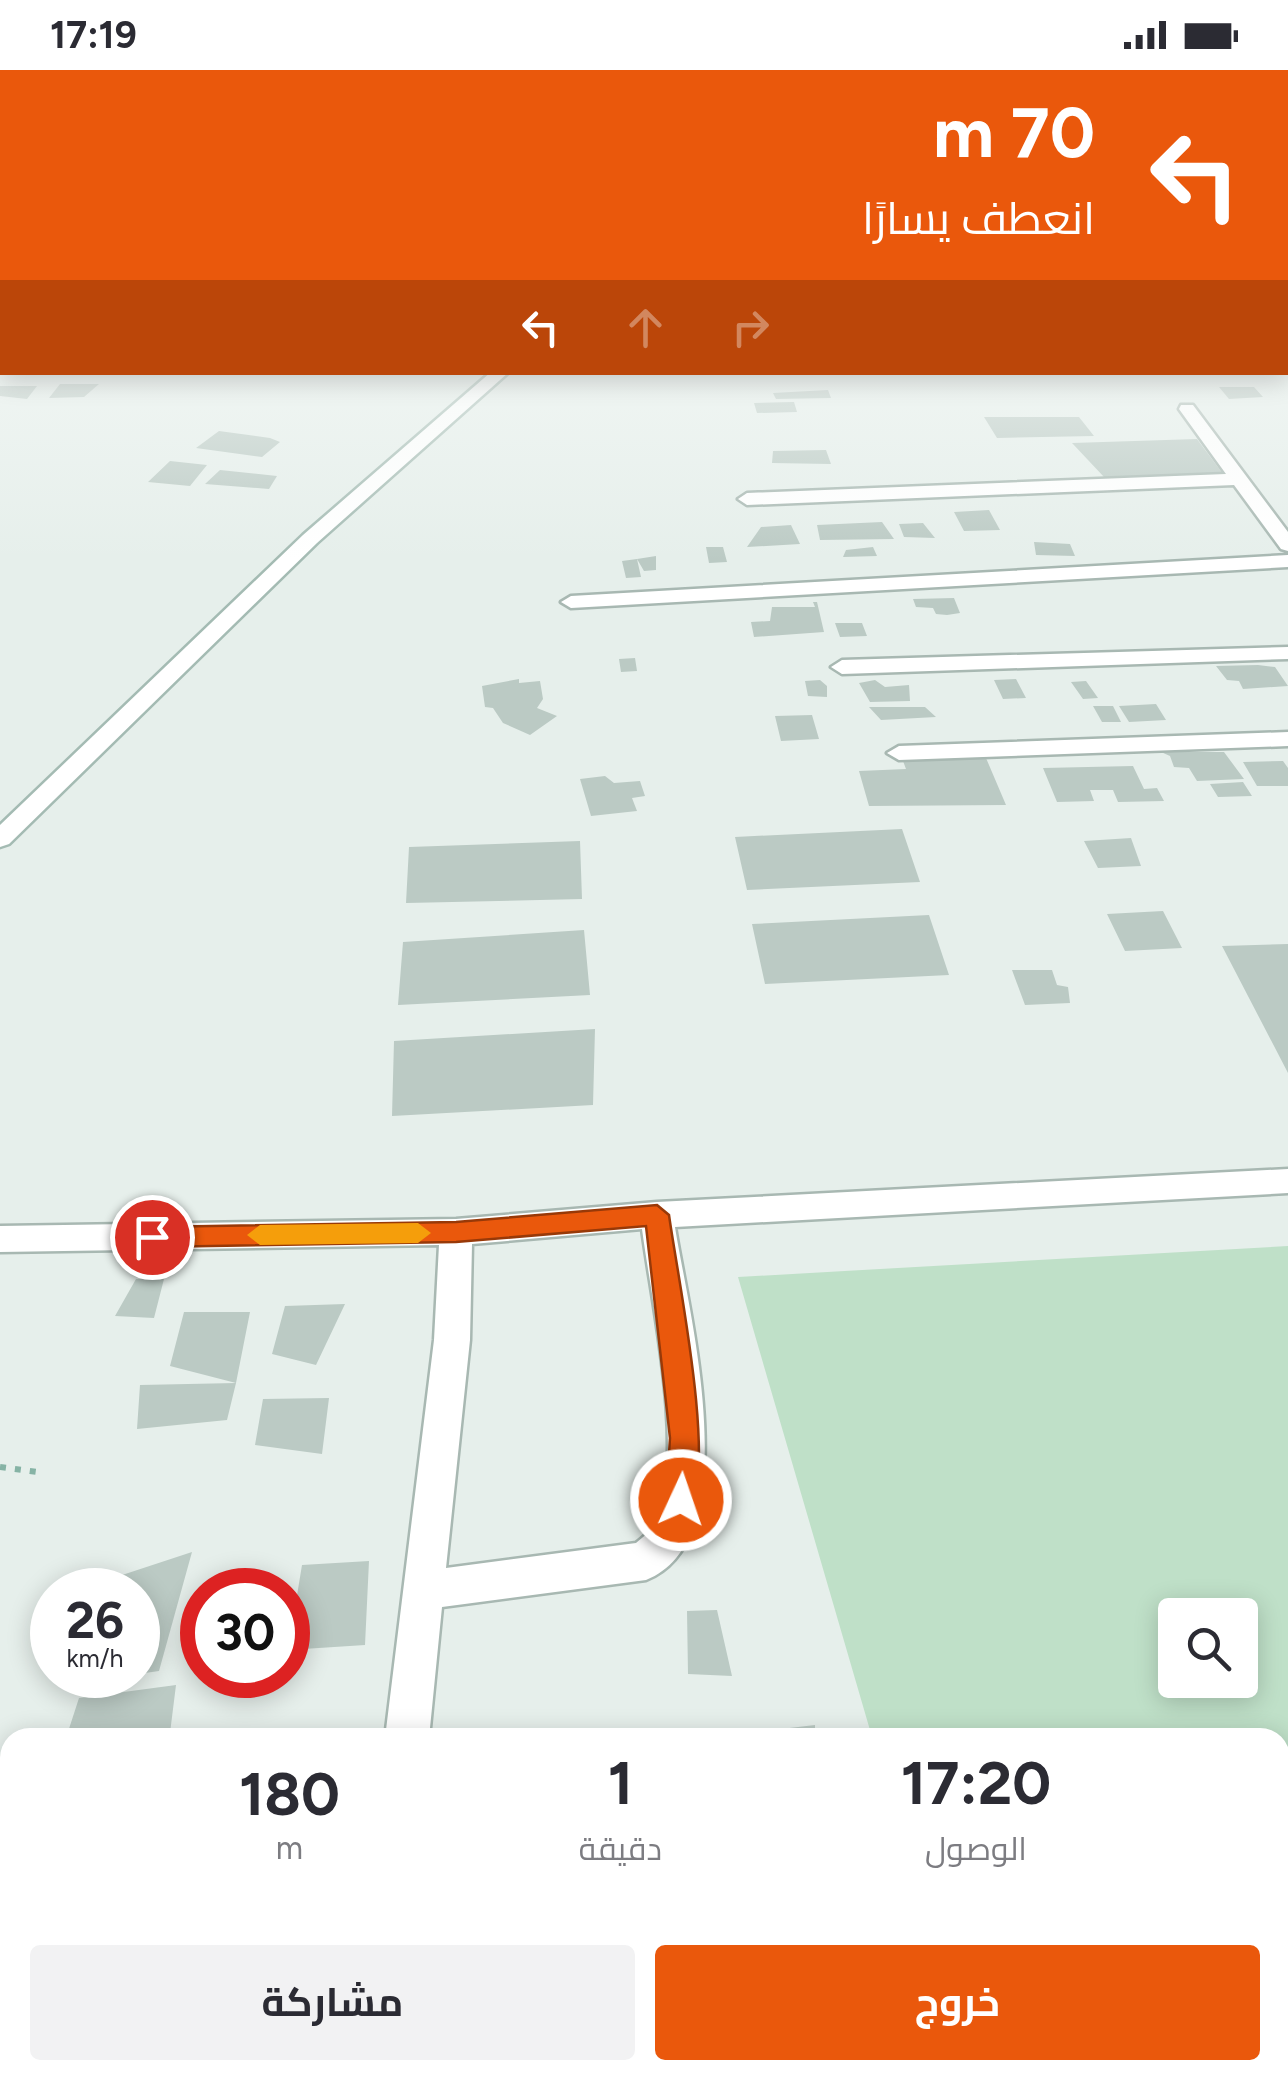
<!DOCTYPE html>
<html lang="ar">
<head>
<meta charset="utf-8">
<style>
	:root { --surface:#fff; --page:#f2f2f3; --text:#2b2b33; --muted:#7c7c81; --accent:#ea580c }
	body { margin:0; font-family:Figtree,Cairo,sans-serif; background:var(--page); color:var(--text); direction:rtl; height:100vh; display:flex; flex-direction:column; font-size:38px; white-space:nowrap }
	* { box-sizing:border-box; margin:0 }
	p { font-size:32px; color:var(--muted) }
	.icon { flex:none; width:55px; height:55px; fill:none; stroke:currentColor; stroke-width:2; stroke-linecap:round; stroke-linejoin:round }
	.map { position:relative; flex:1; overflow:hidden; direction:ltr }
	.side { position:absolute; left:0px; top:1658px; width:1290px; height:352px; display:flex; flex-direction:column; background:var(--surface); border-radius:30px 30px 0 0; box-shadow:0 5px 25px #0003; direction:rtl }
	.side>* { flex:none }
	.top-card { position:absolute; left:0px; top:0px; width:1290px; height:305px; box-shadow:0 5px 25px #0003; direction:rtl; background:#ea580c; color:#fff; overflow:hidden }
	.controls { position:absolute; left:1158px; top:1528px; display:grid; gap:20px }
	.controls a { display:grid; place-items:center; width:100px; height:100px; border-radius:10px; background:var(--surface); box-shadow:0 5px 25px #0003; font-size:50px }
	.speed { position:absolute; left:30px; top:1498px; display:flex; gap:20px; font-size:50px; font-weight:700; text-align:center }
	.speed>* { display:grid; place-content:center; width:130px; height:130px; border-radius:50%; background:var(--surface); box-shadow:0 5px 25px #0003; line-height:1 }
	.speed small { font-size:25px; font-weight:400 }
	.speed .limit { border:15px solid #d22; background:#fff; color:#111 }
	.pin { position:absolute; display:grid; place-items:center; width:85px; height:85px; color:#fff; margin:-42px; border:5px solid #fff; border-radius:50%; box-shadow:0 2px 10px #0007 }
	.me { position:absolute; width:110px; margin:-55px; rotate:3deg; stroke-linejoin:round; filter:drop-shadow(0 0 8px #0008) }
	.turn { display:flex; align-items:center; gap:35px; height:210px; padding:0 30px; font-size:45px }
	.turn .icon { width:130px; height:130px; stroke-width:2.5 }
	.turn b { display:block; font-size:70px; line-height:85px }
	.lanes { display:flex; align-items:center; height:95px; padding:0 30px; background:#0003; justify-content:center; gap:50px; direction:ltr }
	.lanes .off { opacity:.35 }
	.eta { display:flex; justify-content:space-evenly; align-items:center; height:170px; text-align:center }
	.eta b { font-size:60px; font-weight:700; line-height:70px }
	.action { display:flex; gap:20px; margin-top:auto; padding:20px 30px }
	.action a { flex:1; height:115px; border-radius:10px; background:var(--accent); color:#fff; font-size:40px; font-weight:700; line-height:115px; text-align:center }
	.action a+a { background:var(--page); color:var(--text) }
	.status { display:flex; justify-content:space-between; align-items:center; height:70px; padding:0 50px; background:var(--surface); direction:ltr }
	.status svg { height:28px; fill:currentColor }
	.map>svg:first-child { display:block }
	.green { fill:#bfe0c8; fill-rule:evenodd }
	.building { fill:#bbcac4 }
	.lines { fill:none; stroke-linecap:round; stroke-linejoin:round }
	.street-casing { stroke:#a8b8b2; stroke-width:5 }
	.secondary-casing { stroke:#a4bbb3; stroke-width:5 }
	.path { stroke:#86b3a5; stroke-width:6; stroke-dasharray:6 9; stroke-linecap:butt }
	.street { fill:#fff; fill-rule:evenodd }
	.secondary { fill:#fff; fill-rule:evenodd }
	.route { fill:#ea580c; stroke:#983908; stroke-width:2.5 }
	.slow { fill:#f59e0b }
</style>
</head>
<body>
<div class="status"><b>17:19</b><svg viewBox="0 0 49 12"><path d="M0 12V9h3v3zM5 12V6h3v6zM10 12V3h3v9zM15 12V0h3v12zM26 1h20v11H26zM47 4h2v5h-2z"/></svg></div>
<div class="map">
<svg width="1288" height="2008" viewBox="0 0 1288 2008">
	<rect width="100%" height="100%" fill="#e6efeb"/>
	<!-- green -->
	<path class="green" d="M1288,1176v832h-316l-2,-8h310v-332l-408,-1 -134,-460zM1175,1545h65v65h-65z"/>
	<!-- building -->
	<path class="building" d="M60,314h39l-15,13 -35,1z
		M0,316h37l-10,13 -27,-3z
		M1219,317h35l9,10 -34,2z
		M828,320l3,8 -55,1 -3,-6z
		M794,332l3,10 -40,1 -3,-10z
		M984,347h95l15,19 -97,2z
		M219,361l51,7 10,4 -18,15 -66,-9z
		M1197,369l26,35 -119,3 -32,-34z
		M826,380l5,14 -59,-1 1,-12z
		M170,391l37,4 -17,21 -42,-4z
		M220,400l57,6 -8,13 -64,-5z
		M989,440l11,20 -36,1 -10,-19z
		M882,452l12,17 -74,1 -3,-15z
		M923,453l12,15 -31,-1 -5,-13z
		M791,455l9,19 -53,3 14,-20z
		M1034,472l36,2 5,12 -39,-1z
		M706,477h17l4,15 -18,1z
		M873,477l4,9 -34,1 3,-7z
		M656,486v14l-12,1 -7,-12 4,18 -15,1 -4,-17 15,-2z
		M954,528l6,15 -13,2 -11,-1 -3,-6 -17,-1 -3,-8z
		M813,532h4l7,30 -70,5 -3,-15 19,-1 2,-14h43z
		M835,553h27l5,13 -27,1z
		M635,588l2,13 -16,1 -2,-13z
		M1258,595l17,2 13,19 -45,3 -4,-8 -12,-1 -11,-14z
		M519,609v4l21,-2 3,18 -6,9 20,8 -27,19 -27,-12 -10,-15 -8,-1 -3,-21z
		M1016,609l10,19 -23,1 -9,-19z
		M820,610l7,6v11l-19,-1 -3,-15z
		M875,610l10,7 24,-2 1,16 -40,1 -11,-19z
		M1086,611l12,17 -15,1 -12,-17z
		M1156,634l10,16 -37,2 -10,-16z
		M1093,636h20l8,16h-19z
		M869,637h56l11,10 -55,3z
		M812,645l7,24 -38,2 -6,-25z
		M1161,682h63l20,27 -47,2 -8,-13 -15,-1 -4,-11z
		M986,688l20,47 -137,1 -10,-35 47,-2 -3,-8z
		M1283,691l5,7v18h-31l-14,-24z
		M1133,696l11,23 13,-1 7,13 -46,1 -5,-12h-23l4,11 -37,1 -14,-34z
		M605,706l9,7 26,-2 5,15 -13,2 5,13 -46,5 -11,-37z
		M1243,712l9,14 -34,1 -8,-13z
		M902,759l18,53 -173,8 -12,-53z
		M1131,768l10,28 -43,2 -14,-27z
		M580,771l2,58 -176,4 3,-56z
		M1163,841l19,37 -57,3 -18,-37z
		M929,845l20,60 -184,9 -13,-60z
		M584,860l6,65 -192,10 5,-63z
		M1288,874v129l-66,-127z
		M1012,900h40l5,15 11,2 2,16 -45,2z
		M595,959l-2,76 -201,11 2,-75z
		M136,1209h28l-10,39 -39,-2z
		M345,1234l-29,61 -44,-11 13,-48z
		M184,1242h66l-14,71 -9,37 -90,9 3,-44 96,-2 -66,-17z
		M329,1328l-7,56 -67,-9 8,-46z
		M192,1482l-33,119 -21,3v-84h-29l1,-11z
		M369,1491l-4,84 -77,5 14,-85z
		M717,1540l15,66 -44,-2 -1,-63z
		M176,1615l-6,48 -104,5 13,-40z
		M815,1655v13h-84l-1,-3z
		M8,1796l-5,107h-3v-106z"/>
	<g class="lines">
		<!-- street casing -->
		<g class="street-casing">
			<path id="street" d="M1181,335h12l95,127v19l-7,-2 -47,-64 -487,20 -9,-6 9,-6 479,-19 -47,-65z
				M1288,485v12l-717,41 -10,-6 10,-6z
				M1288,577v12l-446,15 -11,-7 11,-7z
				M1288,662v14l-389,14 -12,-7 12,-7z
				M1288,1099v24l-613,34c13,83 74,312 -29,353l-204,27 -13,131h-44l49,-398 5,-95 -439,7v-26l456,-7 201,-17zM642,1159c10,76 43,222 15,292 -4,9 -13,15 -21,22l-190,25 24,-228 2,-96z
				M343,2000h50l-1,8h-50z
				M512,2000h73l-3,8h-73z
				M844,2000h52l3,8h-52z"/>
		</g>
		<!-- secondary casing -->
		<g class="secondary-casing">
			<path id="secondary" d="M491,302h18l-192,171 -308,301 -9,3v-22l303,-290z"/>
		</g>
		<!-- path -->
		<path class="path" d="M0,1397l38,5"/>
		<!-- street -->
		<use href="#street" class="street"/>
		<!-- secondary -->
		<use href="#secondary" class="secondary"/>
	</g>
	<!-- sky -->
	<linearGradient id="sky" x2="0" y2="1"><stop stop-color="#84bce0"/><stop offset="0.43" stop-color="#f4f8f6"/><stop offset="1" stop-color="#f4f8f6" stop-opacity="0"/></linearGradient>
	<rect width="1288" height="490" fill="url(#sky)"/>
	<!-- route -->
	<path class="route" d="M657,1135l12,10c9,65 46,241 22,295l-10,4 -11,-4 -4,-10 4,-62 -24,-212 -190,16 -304,5 -12,-10 12,-10 304,-5z"/>
	<!-- slow -->
	<path class="slow" d="M418,1153l13,10 -13,10 -158,2 -13,-10 13,-10z"/>
</svg>
<div class="controls">
<a><svg class="icon" aria-label="search" viewBox="0 0 24 24"><circle cx="10" cy="10" r="6"/><path d="M15 15l6 6"/></svg></a>
</div>
<div class="speed"><div>26<small>km/h</small></div><div class="limit">30</div></div>
<div class="pin" style="left:152px;top:1167px;background:#d93025"><svg class="icon" aria-label="arrive" viewBox="0 0 24 24"><path d="M6 21V4h12l-3 4 3 4H6"/></svg></div>
<svg class="me" style="left:681px;top:1430px" viewBox="-20 -20 40 40"><circle r="17" fill="#ea580c" stroke="#fff" stroke-width="3"/><path d="M0-11L8 9 0 5-8 9z" fill="#fff"/></svg>
<div class="top-card">
<div class="turn"><svg class="icon" aria-label="left" viewBox="0 0 24 24"><path d="M17 20v-9H6M10 6l-5 5 5 5"/></svg><div><b>70 m</b>انعطف يسارًا</div></div>
<div class="lanes"><svg class="icon" aria-label="left" viewBox="0 0 24 24"><path d="M17 20v-9H6M10 6l-5 5 5 5"/></svg><svg class="icon off" aria-label="ahead" viewBox="0 0 24 24"><path d="M12 20V5M6 11l6-6 6 6"/></svg><svg class="icon off" aria-label="right" viewBox="0 0 24 24"><path d="M7 20v-9h11M14 6l5 5-5 5"/></svg></div>
</div>
<section class="side">
<div class="eta">
<div><b>17:20</b><p>الوصول</p></div>
<div><b>1</b><p>دقيقة</p></div>
<div><b>180</b><p>m</p></div>
</div>
<div class="action"><a>خروج</a><a>مشاركة</a></div>
</section>
</div>
</body>
</html>
